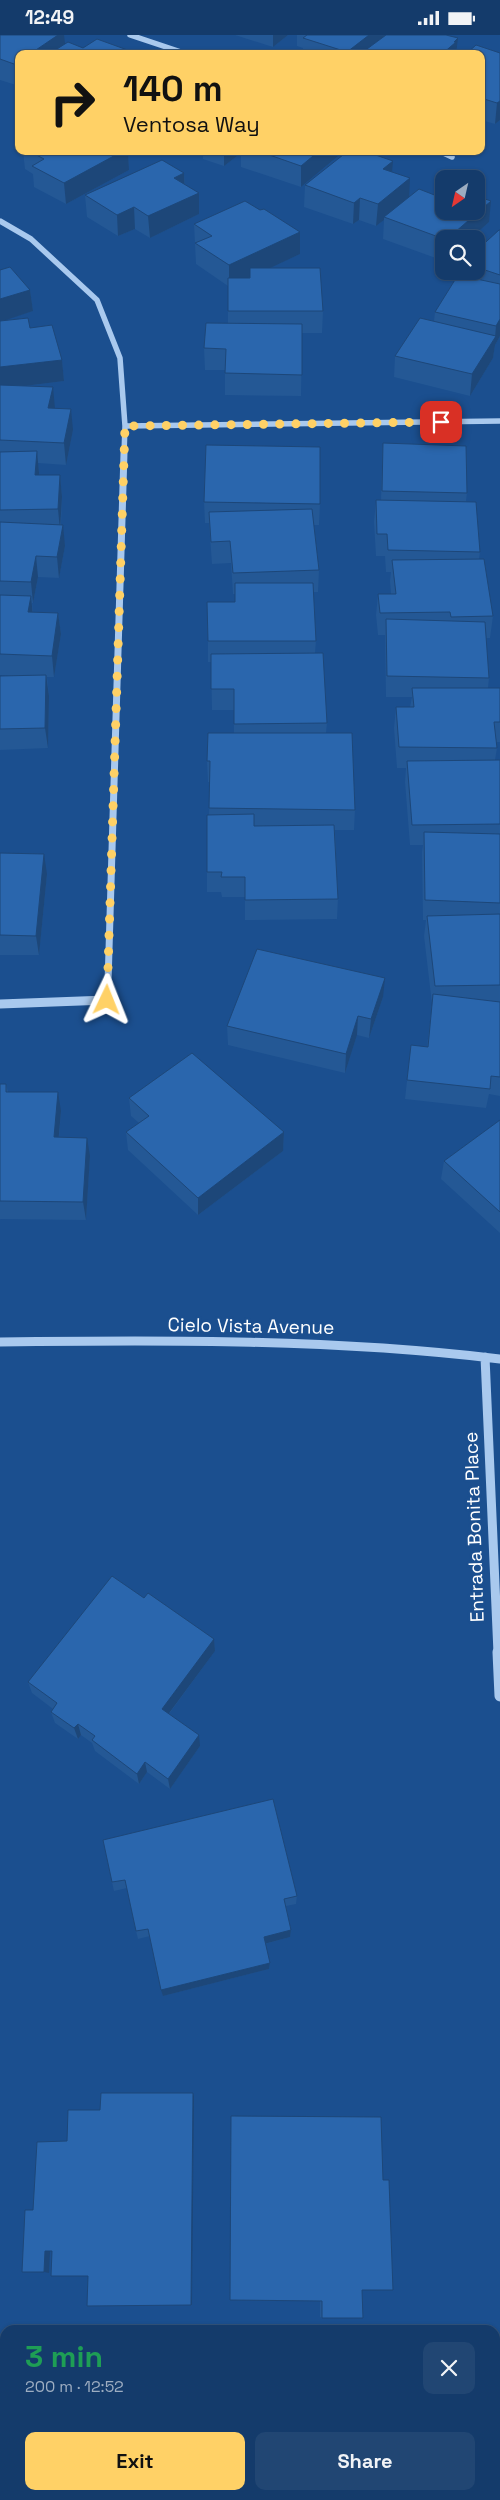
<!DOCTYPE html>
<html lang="en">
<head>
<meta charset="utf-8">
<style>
	:root { --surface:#143b6b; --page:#214673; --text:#f1f3f6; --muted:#9dadc1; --line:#33557e; --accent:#ffd166 }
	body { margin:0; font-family:"Space Grotesk",sans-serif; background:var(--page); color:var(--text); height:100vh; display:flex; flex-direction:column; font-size:19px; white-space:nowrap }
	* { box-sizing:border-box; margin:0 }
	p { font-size:16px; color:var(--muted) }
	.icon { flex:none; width:28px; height:28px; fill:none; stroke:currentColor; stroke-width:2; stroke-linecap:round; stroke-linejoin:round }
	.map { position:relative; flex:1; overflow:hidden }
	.side { position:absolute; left:0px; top:2290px; width:500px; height:175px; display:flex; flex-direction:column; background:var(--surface); border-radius:15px 15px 0 0; box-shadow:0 1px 4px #0004,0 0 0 1px var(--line) }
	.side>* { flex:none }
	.top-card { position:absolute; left:15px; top:15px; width:470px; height:105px; border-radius:10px; box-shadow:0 1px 4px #0004,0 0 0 1px var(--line); background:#ffd166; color:#111; overflow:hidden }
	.needle { width:32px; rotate:214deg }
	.controls { position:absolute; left:435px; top:135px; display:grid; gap:10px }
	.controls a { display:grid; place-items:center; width:50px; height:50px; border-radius:10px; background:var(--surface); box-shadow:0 1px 4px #0004,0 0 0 1px var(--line); font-size:25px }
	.pin { position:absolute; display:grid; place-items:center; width:42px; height:42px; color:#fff; margin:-21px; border-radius:10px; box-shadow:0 2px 8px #0006 }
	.me { position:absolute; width:55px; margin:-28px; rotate:2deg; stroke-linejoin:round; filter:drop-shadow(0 0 4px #0008) }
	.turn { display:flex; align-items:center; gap:18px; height:105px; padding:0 25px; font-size:22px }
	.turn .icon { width:65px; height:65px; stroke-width:2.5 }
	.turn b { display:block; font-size:35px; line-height:42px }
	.round { display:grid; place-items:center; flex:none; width:52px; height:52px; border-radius:10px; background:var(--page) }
	.overview { display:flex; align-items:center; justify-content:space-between; height:85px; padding:0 25px }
	h1 { font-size:30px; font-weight:600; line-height:38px; color:#1e9e55 }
	.button { display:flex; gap:10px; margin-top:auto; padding:10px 25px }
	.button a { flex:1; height:58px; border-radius:10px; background:var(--accent); color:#111; font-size:20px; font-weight:600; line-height:58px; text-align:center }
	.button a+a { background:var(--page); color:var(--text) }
	.status { display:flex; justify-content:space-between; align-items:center; height:35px; padding:0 25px; background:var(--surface); direction:ltr }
	.status svg { height:14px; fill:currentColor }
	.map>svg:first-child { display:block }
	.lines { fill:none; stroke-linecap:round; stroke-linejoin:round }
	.minor-far3 { stroke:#a9c9ee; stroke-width:5.5 }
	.minor-far2 { stroke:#a9c9ee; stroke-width:7 }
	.minor-far1 { stroke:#a9c9ee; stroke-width:9 }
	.minor { stroke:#a9c9ee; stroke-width:11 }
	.wall { fill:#245895 }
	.shaded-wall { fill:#1d4779 }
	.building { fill:#2a66ad; stroke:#1d4779 }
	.route { stroke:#ffd166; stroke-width:9; stroke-dasharray:0 16.2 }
	.labels { text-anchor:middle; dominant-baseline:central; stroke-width:5; stroke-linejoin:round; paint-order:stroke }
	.street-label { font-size:19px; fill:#fff; stroke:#1b4f8f }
</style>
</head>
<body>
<div class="status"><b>12:49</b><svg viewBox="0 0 49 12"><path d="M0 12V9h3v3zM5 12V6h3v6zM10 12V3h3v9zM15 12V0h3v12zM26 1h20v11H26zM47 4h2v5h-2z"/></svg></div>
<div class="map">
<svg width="500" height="2465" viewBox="0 0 500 2465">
	<rect width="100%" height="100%" fill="#1b4f8f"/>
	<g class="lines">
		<!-- minor-far3 -->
		<path class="minor-far3" d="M130,0l57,19
			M439,116l13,6
			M0,186l31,18 66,61 23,58 5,68 -1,28
			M125,391l375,-5"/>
		<!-- minor-far2 -->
		<path class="minor-far2" d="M108,948l16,-530"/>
		<!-- minor-far1 -->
		<path class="minor-far1" d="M0,969l107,-4 1,-18
			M0,1307c167,-2 334,-3 500,17
			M485,1322l13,296"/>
		<!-- minor -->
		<path class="minor" d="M498,1617l2,44
			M495,2394h5
			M0,2397h5"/>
	</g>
	<!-- wall -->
	<path class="wall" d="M0,0l65,9 18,4 50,4v2h-114l-3,31 -16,-5z
		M235,0h53l-15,12z
		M297,0h149l10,19h-153v-6l-6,-2z
		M500,18v67l-5,4 -14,-4v-66z
		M23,116h105l1,19 -63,34 -32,-17 -1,-13 -8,-5z
		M199,116h145l-43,36 -60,-20v-14l-17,13 -21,-7v-6z
		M392,137l17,25 80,25 -19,17h-26v22l-61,-22 1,-19 -8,6 -17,-6 -6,4 -49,-17 1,-22z
		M184,138l1,11 14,30 -49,24 -15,-9 -17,7 -31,-19 -2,-22z
		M260,175l40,22v22l-31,14 54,43 -1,22h-20l-1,63 -76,-1v-25h-20l-1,-22 24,-25v-37l-32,-22 -2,-40z
		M500,195v106l-5,9 -2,13 -23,38 -76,-19 1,-21 39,-35 1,-9 28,-36v-5h13v-20z
		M0,235l30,20 3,21 -32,10 29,7 32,32 2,21 -40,5 31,22 18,22 -7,35 -28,-2 1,12h21l2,22 -1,28 4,21 -6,32 -21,-1 -5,26h-1l1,9 25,1 3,21 -7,43h-7l2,19 -1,52 -48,2v-74h11l-11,-1z
		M383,408l84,50 -1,8 14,51 -1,7 14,57 -3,22h-4l3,40 -1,10h12v54h-4l1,6 -2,12h5v336l-11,-2 -3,14 -81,-9 6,-54 16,2 5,-43 -8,-68 2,-16h-3l-1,-68 1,-7h-13l-5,-63 1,-14h-9l-3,-40 2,-21h14l2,-10h-26l-1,-62h-7l-2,-20 2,-21h13l-1,-13 1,-9h-5l-1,-16h-9l-2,-34 2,-22h5l1,-35z
		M204,467l116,2 -1,21h-5l5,45 -1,22h-5l3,49 -1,12 12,70 -1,10 29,77 -1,20h-19l3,69 -1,20 -92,1v-23h-23l-1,-5h-14v-20l2,-57 1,-33h-2l-1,-21 27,-28v-23h-22l-1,-48h-3v-21l27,-39v-8h-2l-2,-31 -19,1 -3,-41h-4z
		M0,818l47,21 -8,81h-39z
		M383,962l-14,41 -12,-3 -12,38 -117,-28 -1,-19z
		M0,1049h6l2,8 53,19 -2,27 31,18 -4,64 -86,-1z
		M129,1063l155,34 -1,19 -85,64 -70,-65 -2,-18 13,-9 -8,-7z
		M500,1085v113l-59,-54 3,-18z
		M144,1563l70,41 1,12 -46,63 31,32 -30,43 -23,-17 -8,12 -44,-33 -3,-8 -11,-8 -3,4 -23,-16 -4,-11 2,-3 -21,-16 -4,-11z
		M103,1805l194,56 -1,8 -10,2 5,24 -1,7 -25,7 5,19 -1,6 -106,27 -13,-60 -12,3 -2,-8 -9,-43 -13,3 -2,-9z
		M362,2255l-40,28 -2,-1v-16z"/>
	<!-- shaded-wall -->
	<path class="shaded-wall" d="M58,0h6l2,17 -3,2h-33z
		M273,0h15l-15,12z
		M369,0h26l-28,14v5h-20v-2z
		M458,3l-2,16h-14z
		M19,26v23l-3,1 -2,-21z
		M500,66v19l-5,4 2,-21z
		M123,116h5l1,19 -63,34 -2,-21z
		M224,116h17v2l-17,13z
		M319,116h25l-43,36v-21z
		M393,126l-2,22 -8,-14z
		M184,138l1,22 -11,-17z
		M410,143l-1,22 -25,17v3l-8,6 2,-22z
		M199,158v21l-49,24 -2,-22z
		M360,163l-1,22 -6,4 1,-21z
		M491,166l-2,21 -19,17h-23z
		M134,172l1,22 -17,7 -1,-21z
		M300,197v22l-71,33v-22z
		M30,255l3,21 -33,11v-23z
		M500,284v17l-5,9 -2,13 -23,38 2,-22 23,-36 1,-12z
		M62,325l2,21 -64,8v-22z
		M53,352l2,22 -7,-1z
		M71,374l2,21 -7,35 -2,-22z
		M37,416l2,22 -1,24 -3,-22z
		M60,440l2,22 -2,33 -2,-21z
		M63,490l2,21 -6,32 -2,-21z
		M36,521l2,21 -5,26 -2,-21z
		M31,561l2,21 -5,-5z
		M58,578l3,21 -7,43 -2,-21z
		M46,640l3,21 -1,52 -3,-20z
		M44,819l3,20 -8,81 -3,-19z
		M385,943l-2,19 -14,41 2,-19z
		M358,981l-1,19 -12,38 1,-19z
		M58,1057l3,19 -4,45 -3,-19z
		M284,1097l-1,19 -85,64v-17z
		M87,1103l3,18 -4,64 -3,-18z
		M214,1604l1,12 -51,69 -2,-11z
		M78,1689l3,11 -3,4 -4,-11z
		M199,1700l1,11 -30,43 -2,-10z
		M145,1727l2,10 -8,12 -2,-10z
		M291,1895l-1,7 -26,7v-7z
		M270,1928l-1,6 -106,27 -2,-6z
		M193,2058l1,4 -2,208h-1z
		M45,2216h5l-1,22 -5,-1z"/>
	<!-- building -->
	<path class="building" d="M0,0h58l-28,19h-11v7l-5,3 -14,-5z
		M307,0h62l-22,17 -44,-14z
		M386,0h60l12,3 -4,4h2l-14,12h-62l-13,-5z
		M97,4l36,13 -3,2h-81l19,-12 15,6z
		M476,10l24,8v48l-3,2 -16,-5v-44h-15z
		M29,116h94l-59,32 -32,-17 12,-7z
		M258,116h61l-18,15z
		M348,116h16l29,10 -10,8 27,9 -32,26 -18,-6 -6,5 -49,-18z
		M162,125l22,13 -10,5 25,15 -51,23 -14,-9 -17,8 -32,-20z
		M419,154l18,7 7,-6v21h32v-15l15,5 -44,38h-3l-60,-22z
		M245,166l15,9 4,-1 36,23 -71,33 -34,-22 17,-7 -18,-12z
		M499,195h1v45l-24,-8v-16z
		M10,232l20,23 -30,9v-29z
		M250,233h70l3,43h-95v-33h22z
		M458,240l42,9v35l-4,7 -61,-14z
		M28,283l2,10 22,-3 10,35 -62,7v-46z
		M420,283l76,18 -24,38 -77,-18z
		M206,288l96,1v51l-77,-2 1,-24 -22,-1z
		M0,350l53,2 -5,21 23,1 -7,34 -64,-3z
		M383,408l83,3 1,47 -85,-2z
		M206,410l114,2v57l-116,-2z
		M37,416l-2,24h25l-2,34 -58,1v-58z
		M376,465l100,2 4,50 -92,-2 -1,-16h-10z
		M312,474l7,61 -86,3 -3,-32 -19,1 -2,-30z
		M0,487l63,3 -6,32 -21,-1 -5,26 -31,-1z
		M484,524l9,57 -42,1 -1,-5 -70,1 -2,-19h18l-4,-34z
		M235,548h78l3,58h-108l-1,-39h28z
		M0,560l31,1 -3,16 30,1 -6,43 -52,-2z
		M386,584l99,3 4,56 -102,-2z
		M323,618l4,70 -93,1v-35h-23v-35z
		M46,640l-1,53 -45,1v-53z
		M412,653h88v34h-6l3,26 -98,-1 -3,-40h18z
		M208,698h144l3,77 -146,-2 1,-47h-3z
		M500,725v64l-88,1 -5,-64z
		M254,779v12l80,-1 4,74 -93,1v-23h-24l1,-5h-15v-57z
		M424,797l76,2v69l-75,-3z
		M0,818l44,1 -8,82 -36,-1z
		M500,879v71l-65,1 -8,-70z
		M257,914l128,29 -14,41 -13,-3 -12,38 -119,-28z
		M433,959l67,8v75l-9,-1 -1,13 -83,-9 4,-35 17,2z
		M192,1018l92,79 -86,66 -72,-66 23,-16 -20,-18z
		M0,1049h6v8h52l-4,45 33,1 -4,64 -83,-1z
		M500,1085v92l-56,-51z
		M112,1541l32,22 4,-5 66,46 -52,70 37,26 -31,44 -23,-17 -8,12 -45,-34 3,-4 -17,-12 -4,4 -23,-16 6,-9 -29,-21z
		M273,1764l24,97 -13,3 7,31 -27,7 6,26 -109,27 -13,-61 -12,2 -11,-51 -13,2 -9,-42z
		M101,2058h92l-2,212 -104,1 1,-30h-37l1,-25h-7l-1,21h-22l3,-62h8l4,-68 30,-1 1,-31h32z
		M231,2081l150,1 2,63h6l4,110h-31l1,28h-41v-17l-92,-1z"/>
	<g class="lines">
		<!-- route -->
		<path class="route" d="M107,965l18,-574 316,-4"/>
	</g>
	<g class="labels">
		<!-- street labels -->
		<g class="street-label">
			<text transform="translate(251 1291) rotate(1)">Cielo Vista Avenue</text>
			<text transform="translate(474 1492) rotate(-92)">Entrada Bonita Place</text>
		</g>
	</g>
</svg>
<div class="controls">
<a><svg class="needle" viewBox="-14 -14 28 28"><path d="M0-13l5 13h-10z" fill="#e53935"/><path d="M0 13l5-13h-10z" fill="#9dadc1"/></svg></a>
<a><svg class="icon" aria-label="search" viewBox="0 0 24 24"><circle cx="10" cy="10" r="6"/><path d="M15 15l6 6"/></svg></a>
</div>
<div class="pin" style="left:441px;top:387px;background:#d93025"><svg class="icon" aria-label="arrive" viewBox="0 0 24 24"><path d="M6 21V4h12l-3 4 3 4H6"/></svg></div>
<svg class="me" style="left:107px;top:965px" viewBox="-20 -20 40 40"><path d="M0-17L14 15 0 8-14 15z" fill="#ffd166" stroke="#fff" stroke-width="4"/></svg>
<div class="top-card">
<div class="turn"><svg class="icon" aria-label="right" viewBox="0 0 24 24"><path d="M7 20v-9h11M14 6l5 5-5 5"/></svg><div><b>140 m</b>Ventosa Way</div></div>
</div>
<section class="side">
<div class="overview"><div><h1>3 min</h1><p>200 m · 12:52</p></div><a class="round"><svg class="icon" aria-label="close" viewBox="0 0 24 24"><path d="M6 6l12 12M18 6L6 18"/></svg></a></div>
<div class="button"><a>Exit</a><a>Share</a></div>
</section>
</div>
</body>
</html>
